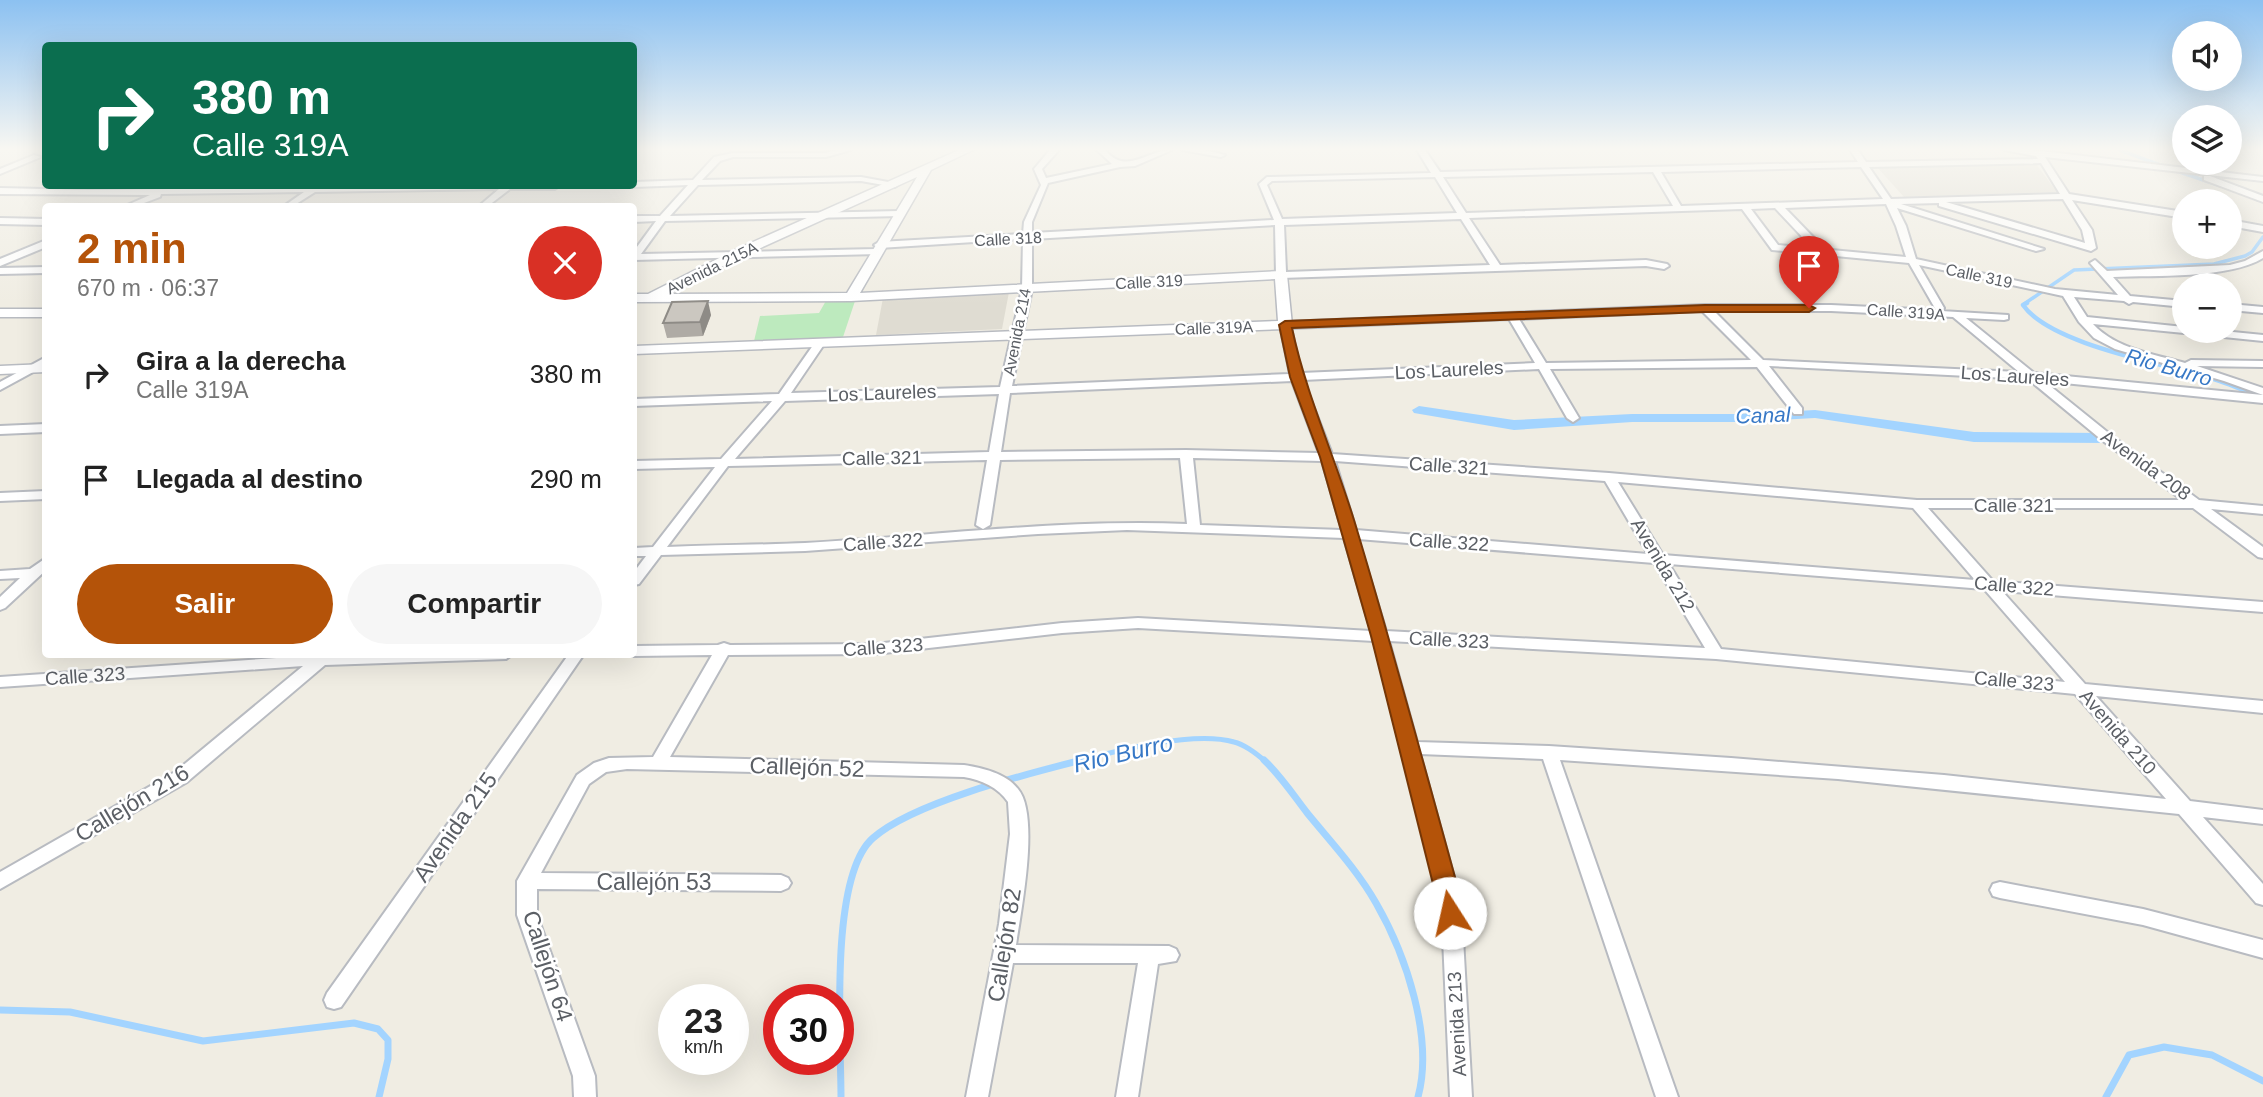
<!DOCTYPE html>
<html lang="es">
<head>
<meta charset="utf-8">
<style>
	:root { --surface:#fff; --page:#f6f6f6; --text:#222; --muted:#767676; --accent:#b45309 }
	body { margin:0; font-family:Helvetica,sans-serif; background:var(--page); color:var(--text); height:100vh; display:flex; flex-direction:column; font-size:26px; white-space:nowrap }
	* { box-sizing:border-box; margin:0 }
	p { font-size:23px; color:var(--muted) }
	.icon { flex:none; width:38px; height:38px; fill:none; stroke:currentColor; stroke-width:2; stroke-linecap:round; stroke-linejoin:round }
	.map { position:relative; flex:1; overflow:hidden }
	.panel { position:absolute; left:42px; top:203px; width:595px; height:455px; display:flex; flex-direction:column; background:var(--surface); border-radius:7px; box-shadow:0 7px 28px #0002 }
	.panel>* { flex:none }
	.banner { position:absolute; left:42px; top:42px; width:595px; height:147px; border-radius:7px; box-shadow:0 7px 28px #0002; background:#0b6e4f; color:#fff; overflow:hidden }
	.fabs { position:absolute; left:2172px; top:21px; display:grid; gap:14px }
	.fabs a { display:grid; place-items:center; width:70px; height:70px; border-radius:50%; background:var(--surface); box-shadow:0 7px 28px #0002; font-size:35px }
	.speed { position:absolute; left:658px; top:984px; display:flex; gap:14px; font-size:35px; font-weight:700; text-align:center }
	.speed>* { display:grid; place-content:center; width:91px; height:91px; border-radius:50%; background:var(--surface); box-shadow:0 7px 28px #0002; line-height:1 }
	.speed small { font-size:18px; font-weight:400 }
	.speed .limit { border:10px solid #d22; background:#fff; color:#111 }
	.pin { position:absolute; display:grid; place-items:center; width:60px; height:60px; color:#fff; margin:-72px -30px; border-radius:50% 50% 50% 0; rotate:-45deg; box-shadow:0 0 7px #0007 }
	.pin .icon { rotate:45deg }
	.me { position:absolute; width:77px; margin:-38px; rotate:350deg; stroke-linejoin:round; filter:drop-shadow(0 0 5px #0008) }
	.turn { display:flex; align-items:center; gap:24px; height:147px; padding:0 35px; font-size:32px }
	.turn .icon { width:91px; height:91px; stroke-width:2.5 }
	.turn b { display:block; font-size:49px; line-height:60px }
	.round { display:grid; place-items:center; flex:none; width:74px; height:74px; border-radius:37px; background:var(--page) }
	.headline { display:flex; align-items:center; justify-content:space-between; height:119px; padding:0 35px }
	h1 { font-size:42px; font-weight:700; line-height:52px; color:var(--accent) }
	.primary-button { display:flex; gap:14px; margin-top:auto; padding:14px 35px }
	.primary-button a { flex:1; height:80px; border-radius:42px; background:var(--accent); color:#fff; font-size:28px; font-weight:700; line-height:80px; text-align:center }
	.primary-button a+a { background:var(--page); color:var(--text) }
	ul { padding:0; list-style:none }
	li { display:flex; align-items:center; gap:21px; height:105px; padding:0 35px }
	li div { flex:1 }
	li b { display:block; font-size:26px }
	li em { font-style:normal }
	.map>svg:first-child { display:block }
	.education { fill:#dfdcd2 }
	.green { fill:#bdeabe }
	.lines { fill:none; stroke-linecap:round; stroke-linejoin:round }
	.stream-far3 { stroke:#a3d4ff; stroke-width:3.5 }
	.stream-far2 { stroke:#a3d4ff; stroke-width:4.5 }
	.stream-far1 { stroke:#a3d4ff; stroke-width:5 }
	.stream { stroke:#a3d4ff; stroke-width:7 }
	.canal { fill:#a3d4ff; fill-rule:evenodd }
	.minor-casing { stroke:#b8bbc1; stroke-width:4 }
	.tertiary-casing { stroke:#b8bbc1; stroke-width:3 }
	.minor { fill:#fff; fill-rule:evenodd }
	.tertiary { fill:#fff; fill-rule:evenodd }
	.wall { fill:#afaba5 }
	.shaded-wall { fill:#8e8b86 }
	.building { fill:#cbc7c0; stroke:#8e8b86; stroke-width:2 }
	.route { fill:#b45309; stroke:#753606; stroke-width:2 }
	.labels { text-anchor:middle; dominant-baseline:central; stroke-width:5; stroke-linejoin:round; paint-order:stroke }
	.far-street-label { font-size:16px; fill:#5b5f65; stroke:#fff }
	.street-label { font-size:19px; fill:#5b5f65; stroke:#fff }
	.water-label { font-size:21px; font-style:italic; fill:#3778c6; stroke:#fff }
	.near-street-label { font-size:23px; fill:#5b5f65; stroke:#fff }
	.near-water-label { font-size:24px; font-style:italic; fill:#3778c6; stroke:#fff }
</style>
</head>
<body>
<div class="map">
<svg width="2263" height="1097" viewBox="0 0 2263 1097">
	<rect width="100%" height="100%" fill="#f0ede3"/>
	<!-- education -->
	<path class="education" d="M2036,164l21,28 -153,5 -28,-31z
		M1009,292l-7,37 -126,6 7,-37z"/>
	<!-- green -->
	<path class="green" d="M856,298l-13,39 -89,4 6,-25 59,-3 8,-14z"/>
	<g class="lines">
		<!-- stream-far3 -->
		<path class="stream-far3" d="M2120,150l45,17
			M2174,170l44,15
			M2024,304l50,-34 140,-6 31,-8 7,-4 11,-15"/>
		<!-- stream-far2 -->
		<path class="stream-far2" d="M2027,303l-4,2c27,39 137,58 184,72 19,5 38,14 56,21"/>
		<!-- stream-far1 -->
		<path class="stream-far1" d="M1075,762c41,-11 119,-32 159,-20 12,3 23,12 32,20"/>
		<!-- stream -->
		<path class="stream" d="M1264,760c17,16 30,36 44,54 23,28 50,57 68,89 30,52 58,135 42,194
			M0,1010l70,2 133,29 151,-18 24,6 10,11v19l-9,38
			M841,1097c0,-59 -12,-221 32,-259 41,-36 154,-64 209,-78
			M2106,1097l23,-42 35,-8 48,8 51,26"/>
		<!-- canal -->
		<path class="canal" d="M1419,406l95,14 118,-6h105l78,-4 159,22 133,1 8,5 -8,5 -133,-1 -159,-24 -78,4h-105l-118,8 -100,-17 -2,-3z"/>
		<!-- minor casing -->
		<g class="minor-casing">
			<path id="minor" d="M836,150h15l-25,7h-93l-13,4 -18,19 159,-3 38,7 -4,3 -34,-6 -163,4 -28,31 229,-5 4,3 -1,2 -237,5 -24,33 235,-5 3,1v4l-245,6v-9l22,-30 -22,1v-6h26l28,-31 -54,2 -3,-1h3v-4l59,-2 21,-23 19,-4h93z
				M1050,150h9l-17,19 4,9 66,-14 -15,-14h8c22,26 41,0 67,0l-37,16 -15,1 -72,16 -16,39v11l242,-13 -15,-36 8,-7 164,-4 -14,-23h8l15,22 418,-10 -8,-12h8l8,12 172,-3 -2,-3 -32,-6h27l232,27v4l-218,-24 24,37 115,18v6l-112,-18 20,30 4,18 -5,3 -152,-45v-3l-38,1 143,45 -8,2 -139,-43 9,18 10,33 139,30 63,6 -28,-32 5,-3 12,11 123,-6 15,-4 18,-10v7c-34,21 -109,17 -150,19l17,19 54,5v6l-51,-5 -4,2 -5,-3 -50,-4 13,20 97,10v4h5l-5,2 -91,-9c23,25 61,30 92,39l6,-3 72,1v6l-66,-1 66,22v7l-39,-14 -109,-32 -21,-11 -15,-16 -16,-26 -144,-31 25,43 -3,3 67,4v4l-4,1 -38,-2 68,55 229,22v8l-219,-22 67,54 88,65 64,6v8l-52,-5 52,38v11l-5,-1 -65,-49h-265l65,73 270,21v10l-261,-21 83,93 178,17v12l-167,-17 94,105 73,9v14l-60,-7 60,67v21l-7,-2 -77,-89 -341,-35 -278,-19 118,337h-22l-113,-338 -123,-5 37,134 6,50 9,159h-22l-7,-159 -6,-50 -63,-247 -236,-13 -76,5 -187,21 -147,1 -58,102 294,8c18,3 42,8 54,24 22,26 3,122 -2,156l153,1 7,3 3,6 -3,6 -18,3 -20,133h-22l22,-134h-125l-25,134h-22l33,-173 11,-90 -2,-32c-10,-15 -27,-22 -44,-25l-337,-8 -21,3 -17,12 -48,89 240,2 7,3 3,5 -3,5 -7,3 -244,-2v26l58,161 1,21h-22l-1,-21 -56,-161v-34l60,-106 17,-12 15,-5 44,-1 59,-102 -78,1 -6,-2h6v-8l84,-1 6,-2 6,2 145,-1 187,-21 76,-5 233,13 -27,-93 -217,-8 -89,4 -233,17 -144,4 -22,29 -5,1v-13l12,-16h-12v-8l19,-1 62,-80 -81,2v-8l87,-2 51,-58 -138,5v-7l145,-5 37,-53 4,-1 5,3 -34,50 209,-6 22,-98 1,-50 -144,9 -5,-3 5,-3 144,-8 1,-12 17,-37 -7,-16zM2041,163l19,31 -169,5 -22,-32zM1861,167l22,32 -202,7 -20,-34zM1653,172l20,34 -207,7 -23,-36zM1435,177l22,36 -175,6 -15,-34 5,-4zM2063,199l19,31 3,13 -139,-41zM1886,204l10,22 10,31 -85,-8 -7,-11 -29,-30zM1775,208l32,34 5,6 -34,-3 -27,-36zM1742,209l30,41 43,4 12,17 8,-2 -10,-14 84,8 27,47 -105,-5h-126l-420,17 -5,3 10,49 -278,12 20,-97v-50l243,-14 1,50 5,3 365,-12 18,3 5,-3 -2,-2 -21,-4 -146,5 -31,-47zM1461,219l29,46 -204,7 -2,-47zM1702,311l49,49 -205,3 -27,-44zM1714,311h117l122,6 66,55 -256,-12zM1509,319l26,44 -234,10 -10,-45zM1769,366l259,13 75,62 79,59h-265l-308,-27 -277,-19 -29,-74 236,-11 28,49 6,4 6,-4 -29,-49 207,-2 37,47h8v-6zM1292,381l27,72 -133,-3 -185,2 9,-59zM999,394l-10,58 -254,7 50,-58zM1180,458l7,66c-128,-5 -254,12 -382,19 -46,2 -92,2 -138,4l61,-81 259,-6 -11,65 7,4 7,-4 10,-65zM1193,458l129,3 20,69 -142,-5zM1335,461l270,20 43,73 -292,-24zM1618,482l295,26 62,72 -312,-25zM1358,539l296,24 51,85 -319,-17zM1669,564l315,25 81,93 -344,-33zM1389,641l327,18 359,35 91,105 -222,-24 -213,-17 -182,-12 -132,-4z
				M1182,150h23l20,5 -4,2z
				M34,155l7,2 -41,17v-5z
				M2204,176h6l53,20v6l-59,-22z
				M419,186h140l-4,3h-45l-22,17h-9l20,-17 -184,3 -22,14h-9l20,-14 -143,2 -1,3 -24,9h-11l25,-11 -150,-1v-6l88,2z
				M0,218l46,1v6l-46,-1z
				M2230,220l33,6v6l-33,-6z
				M46,240v7l-46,19v-7z
				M46,267v6l-46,1v-6z
				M2230,304l33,3v6l-33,-3z
				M2189,331h34l40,4v6l-69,-7z
				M46,357v8l-46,25v-8z
				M46,424v8l-46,2v-8z
				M46,491v8l-46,2v-8z
				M46,558v12l-41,38 -5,2v-13l20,-19 -20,1v-8l30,-2z
				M513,654l-7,5 -181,6 -138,117 -187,107v-17l175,-100 128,-106 -303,21v-10l321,-22z
				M569,654h15l-243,353 -7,2 -7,-2 -3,-7 3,-7z
				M2000,882l143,27 120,31v18l-120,-33 -143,-27 -7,-2 -3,-6 3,-6z"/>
		</g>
		<!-- tertiary casing -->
		<g class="tertiary-casing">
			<path id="tertiary" d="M959,150h14l-42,20 -71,123 421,-22 6,4 5,50 -7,4 -651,25v-8l644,-25 -3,-42 -424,22 -217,1v-8h14l87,-44zM917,177l-70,116 -180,1 76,-38z
				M0,309h46v8h-46z
				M46,364v8l-46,2v-8z"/>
		</g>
		<!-- minor -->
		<use href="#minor" class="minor"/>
		<!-- tertiary -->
		<use href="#tertiary" class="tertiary"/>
	</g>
	<!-- wall -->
	<path class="wall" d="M711,315l-8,21 -36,2 -4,-15z"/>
	<!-- shaded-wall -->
	<path class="shaded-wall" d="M708,301l3,14 -8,21 -3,-14z"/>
	<!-- building -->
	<path class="building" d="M708,301l-8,21 -37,1 9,-21z"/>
	<!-- sky -->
	<linearGradient id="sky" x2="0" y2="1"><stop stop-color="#8cc1f1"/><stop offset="0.49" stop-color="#f8f7f2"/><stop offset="1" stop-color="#f8f7f2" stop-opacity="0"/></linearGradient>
	<rect width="2263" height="304" fill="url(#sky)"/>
	<!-- route -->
	<path class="route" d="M1705,305h104l6,3 -6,4h-104l-413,16c14,66 42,127 62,192 37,122 70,245 104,368l3,25 -3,7 -8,3 -8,-3 -71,-284 -51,-179 -30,-80 -11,-52 6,-4z"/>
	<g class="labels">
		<!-- far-street labels -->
		<g class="far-street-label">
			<text transform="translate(1008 239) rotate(-3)">Calle 318</text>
			<text transform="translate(712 268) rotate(-26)">Avenida 215A</text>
			<text transform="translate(1979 276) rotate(12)">Calle 319</text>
			<text transform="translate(1149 282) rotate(-3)">Calle 319</text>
			<text transform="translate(1906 312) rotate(4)">Calle 319A</text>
			<text transform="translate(1214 328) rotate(-2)">Calle 319A</text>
			<text transform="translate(1017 332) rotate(-79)">Avenida 214</text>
		</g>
		<!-- street labels -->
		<g class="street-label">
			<text transform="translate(1449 370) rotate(-3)">Los Laureles</text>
			<text transform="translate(2015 376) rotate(4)">Los Laureles</text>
			<text transform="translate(882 393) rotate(-2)">Los Laureles</text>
			<text transform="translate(882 458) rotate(-1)">Calle 321</text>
			<text transform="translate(2146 465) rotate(36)">Avenida 208</text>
			<text transform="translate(1449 466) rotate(4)">Calle 321</text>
			<text x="2014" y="505">Calle 321</text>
			<text transform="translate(883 542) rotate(-4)">Calle 322</text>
			<text transform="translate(1449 542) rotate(4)">Calle 322</text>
			<text transform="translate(1663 565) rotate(59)">Avenida 212</text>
			<text transform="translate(2014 586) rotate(5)">Calle 322</text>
			<text transform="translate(1449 640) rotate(3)">Calle 323</text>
			<text transform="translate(883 647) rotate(-4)">Calle 323</text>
			<text transform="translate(85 676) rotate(-4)">Calle 323</text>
			<text transform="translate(2014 681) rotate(5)">Calle 323</text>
			<text transform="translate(2118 732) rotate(49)">Avenida 210</text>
			<text transform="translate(1457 1024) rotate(-93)">Avenida 213</text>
		</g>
		<!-- water labels -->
		<g class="water-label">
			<text transform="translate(2169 367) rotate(16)">Rio Burro</text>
			<text transform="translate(1763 415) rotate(-2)">Canal</text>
		</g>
		<!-- near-street labels -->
		<g class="near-street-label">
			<text transform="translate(807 767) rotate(2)">Callejón 52</text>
			<text transform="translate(132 803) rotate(-31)">Callejón 216</text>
			<text transform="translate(455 827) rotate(-55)">Avenida 215</text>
			<text x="654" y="882">Callejón 53</text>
			<text transform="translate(1004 945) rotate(-81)">Callejón 82</text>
			<text transform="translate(548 966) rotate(72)">Callejón 64</text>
		</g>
		<!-- near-water labels -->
		<g class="near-water-label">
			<text transform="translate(1123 753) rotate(-13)">Rio Burro</text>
		</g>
	</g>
</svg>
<div class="fabs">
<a><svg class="icon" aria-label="sound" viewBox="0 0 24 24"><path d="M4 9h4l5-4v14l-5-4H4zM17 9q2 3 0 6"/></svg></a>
<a><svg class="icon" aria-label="layers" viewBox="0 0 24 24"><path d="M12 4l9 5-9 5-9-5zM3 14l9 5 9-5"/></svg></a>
<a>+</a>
<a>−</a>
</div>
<div class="speed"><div>23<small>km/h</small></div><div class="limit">30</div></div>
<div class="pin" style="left:1809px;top:308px;background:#d93025"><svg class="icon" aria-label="arrive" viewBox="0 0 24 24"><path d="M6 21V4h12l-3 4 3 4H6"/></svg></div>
<svg class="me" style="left:1450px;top:913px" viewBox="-20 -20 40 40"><circle r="19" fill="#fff"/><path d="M0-13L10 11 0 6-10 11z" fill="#b45309"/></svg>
<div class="banner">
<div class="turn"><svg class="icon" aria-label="right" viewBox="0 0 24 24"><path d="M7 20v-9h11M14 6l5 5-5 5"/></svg><div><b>380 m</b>Calle 319A</div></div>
</div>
<section class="panel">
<div class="headline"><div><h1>2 min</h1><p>670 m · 06:37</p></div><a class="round" style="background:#d93025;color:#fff"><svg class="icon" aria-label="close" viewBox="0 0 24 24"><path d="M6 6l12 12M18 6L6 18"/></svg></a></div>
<ul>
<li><svg class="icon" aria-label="right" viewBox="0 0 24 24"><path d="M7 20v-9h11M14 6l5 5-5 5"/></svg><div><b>Gira a la derecha</b><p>Calle 319A</p></div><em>380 m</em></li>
<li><svg class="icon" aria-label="arrive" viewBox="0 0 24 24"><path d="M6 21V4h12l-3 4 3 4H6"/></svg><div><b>Llegada al destino</b></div><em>290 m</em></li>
</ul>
<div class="primary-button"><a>Salir</a><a>Compartir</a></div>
</section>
</div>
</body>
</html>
